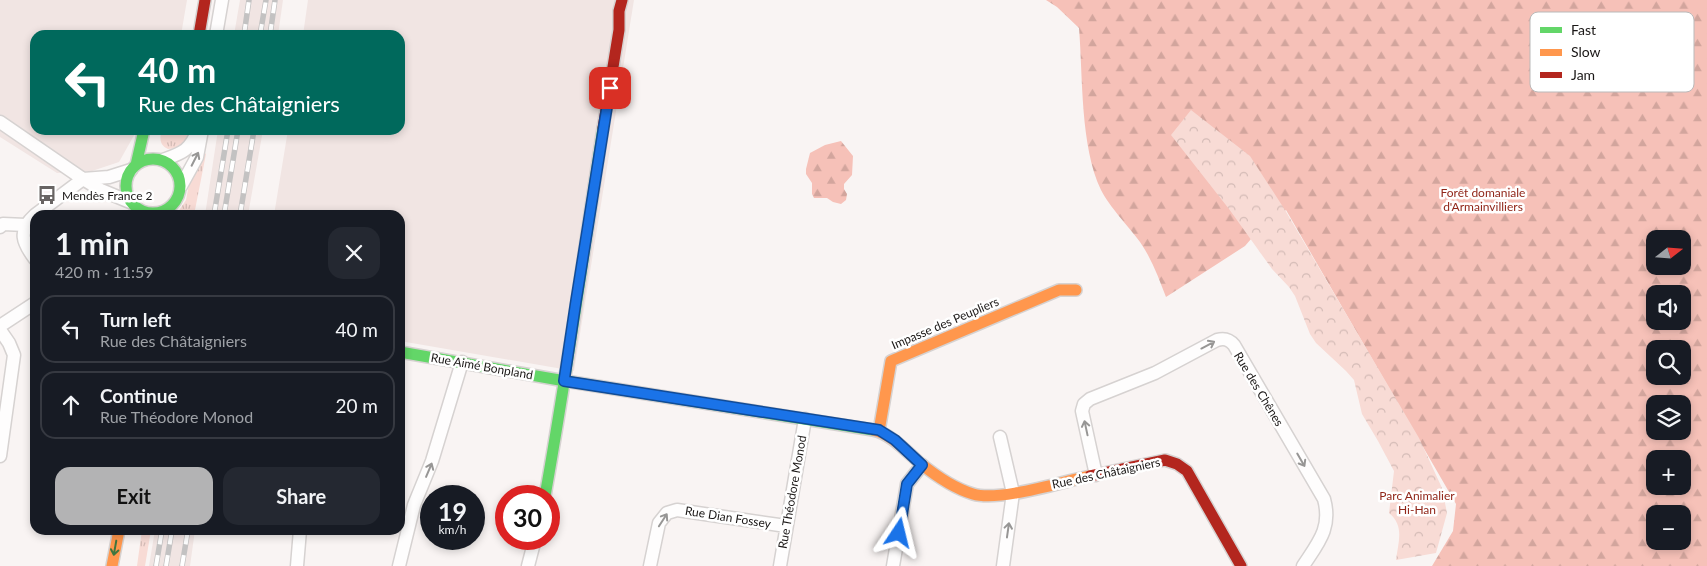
<!DOCTYPE html>
<html lang="en">
<head>
<meta charset="utf-8">
<style>
	:root { --surface:#171b24; --page:#242831; --text:#f1f3f6; --muted:#9ea1a6; --line:#363941; --accent:#b3b3b4 }
	body { margin:0; font-family:Lato,sans-serif; background:var(--page); color:var(--text); height:100vh; display:flex; flex-direction:column; font-size:19px; white-space:nowrap }
	* { box-sizing:border-box; margin:0 }
	p { font-size:16px; color:var(--muted) }
	.icon { flex:none; width:28px; height:28px; fill:none; stroke:currentColor; stroke-width:2; stroke-linecap:round; stroke-linejoin:round }
	.map { position:relative; flex:1; overflow:hidden }
	.side { position:absolute; left:30px; top:210px; width:375px; height:325px; display:flex; flex-direction:column; background:var(--surface); border-radius:15px; box-shadow:0 2px 8px #0003 }
	.side>* { flex:none }
	.banner { position:absolute; left:30px; top:30px; width:375px; height:105px; border-radius:15px; box-shadow:0 2px 8px #0003; background:#00695c; color:#fff; overflow:hidden }
	.needle { width:32px; rotate:73deg }
	.buttons { position:absolute; left:1646px; top:230px; display:grid; gap:10px }
	.buttons a { display:grid; place-items:center; width:45px; height:45px; border-radius:10px; background:var(--surface); box-shadow:0 2px 8px #0003; font-size:25px }
	.speed { position:absolute; left:420px; top:485px; display:flex; gap:10px; font-size:25px; font-weight:700; text-align:center }
	.speed>* { display:grid; place-content:center; width:65px; height:65px; border-radius:50%; background:var(--surface); box-shadow:0 2px 8px #0003; line-height:1 }
	.speed small { font-size:12px; font-weight:400 }
	.speed .limit { border:8px solid #d22; background:#fff; color:#111 }
	.pin { position:absolute; display:grid; place-items:center; width:42px; height:42px; color:#fff; margin:-21px; border-radius:10px; box-shadow:0 2px 8px #0006 }
	.me { position:absolute; width:55px; margin:-28px; rotate:10deg; stroke-linejoin:round; filter:drop-shadow(0 0 4px #0008) }
	.turn { display:flex; align-items:center; gap:18px; height:105px; padding:0 25px; font-size:22px }
	.turn .icon { width:65px; height:65px; stroke-width:2.5 }
	.turn b { display:block; font-size:35px; line-height:42px }
	.round { display:grid; place-items:center; flex:none; width:52px; height:52px; border-radius:15px; background:var(--page) }
	.head { display:flex; align-items:center; justify-content:space-between; height:85px; padding:0 25px }
	h1 { font-size:30px; font-weight:700; line-height:38px }
	.button { display:flex; gap:10px; margin-top:auto; padding:10px 25px }
	.button a { flex:1; height:58px; border-radius:15px; background:var(--accent); color:#111; font-size:20px; font-weight:700; line-height:58px; text-align:center }
	.button a+a { background:var(--page); color:var(--text) }
	ul { padding:0; list-style:none }
	li { display:flex; align-items:center; gap:15px; height:68px; margin:0 10px 8px; padding:0 15px; border:2px solid var(--line); border-radius:15px }
	li div { flex:1 }
	li b { display:block; font-size:19px }
	li em { font-style:normal }
	.map>svg:first-child { display:block }
	.built { fill:#f1e5e3 }
	.grass { fill:url(#grass-tufts) }
	.forest { fill:url(#forest-firs); fill-rule:evenodd }
	.park { fill:url(#park-crowns) }
	.lines { fill:none; stroke-linecap:round; stroke-linejoin:round }
	.street-casing { stroke:#d6d2d1; stroke-width:15 }
	.fast-casing { stroke:#d6d2d1; stroke-width:14 }
	.slow-casing { stroke:#d6d2d1; stroke-width:14 }
	.jam-casing { stroke:#d6d2d1; stroke-width:14 }
	.street { stroke:#fefdfd; stroke-width:12 }
	.fast { stroke:#63d668; stroke-width:11 }
	.slow { stroke:#ff974d; stroke-width:11 }
	.jam { stroke:#b3261e; stroke-width:11 }
	.rail-casing { stroke:#c3c2c2; stroke-width:5.5 }
	.rail { stroke:#fff; stroke-width:4; stroke-dasharray:11; stroke-linecap:butt }
	.oneway { stroke:#979695 }
	.oneway2 { stroke:#3e763f }
	.route-casing { stroke:#114b97; stroke-width:12 }
	.route { stroke:#1a73e8; stroke-width:9 }
	.labels { text-anchor:middle; dominant-baseline:central; stroke-width:5; stroke-linejoin:round; paint-order:stroke }
	.park-label { font-size:12px; fill:#91271a; stroke:#fff }
	.poi-label { font-size:12px; fill:#1a1716; stroke:#fff; text-anchor:start }
	.street-label { font-size:12px; fill:#1a1716; stroke:#fff }
	.key { fill:#fff; stroke:#bab9b9; stroke-width:1 }
	.key-label { font-size:14px; fill:#1a1716 }
</style>
</head>
<body>
<div class="map">
<svg width="1707" height="566" viewBox="0 0 1707 566">
	<defs>
		<pattern id="grass-tufts" width="24" height="20" patternUnits="userSpaceOnUse" patternTransform="scale(1.25)"><rect width="24" height="20" fill="#f8dbd5"/><path d="M3 7l-1-3M5 7V3M7 7l1-3M15 17l-1-3M17 17v-4M19 17l1-3" fill="none" stroke="#d4bbb6"/></pattern>
		<pattern id="forest-firs" width="22" height="20" patternUnits="userSpaceOnUse" patternTransform="scale(1.25)"><rect width="22" height="20" fill="#f6c1b8"/><path d="M5 1l3.5 6h-7zM16 11l3.5 6h-7z" fill="#d2a59d"/></pattern>
		<pattern id="park-crowns" width="20" height="18" patternUnits="userSpaceOnUse" patternTransform="scale(1.25)"><rect width="20" height="18" fill="#f8dbd5"/><path d="M2 6a3 3 0 1 1 6 0M12 15a3 3 0 1 1 6 0" fill="none" stroke="#d4bbb6"/></pattern>
	</defs>
	<rect width="100%" height="100%" fill="#f9f4f3"/>
	<!-- built -->
	<path class="built" d="M0,0h187l-6,35h-146v95h102l-18,32 -27,9 -35,2 -57,-36z
		M240,0h43l-5,35h-44z
		M308,0h326l-60,371 -174,-30v-126h-126l14,-85h112v-95h-97z
		M218,130h45l-15,85h-43z
		M155,530h40l-5,36h-41z"/>
	<!-- grass -->
	<path class="grass" d="M162,130h29c-4,12 -11,18 -23,19 -8,-3 -9,-11 -6,-19z
		M203,152l3,2 -12,61h-18l10,-15 4,-21z
		M142,530h9l-6,36h-8z"/>
	<!-- forest -->
	<path class="forest" d="M1046,0h661v566h-275l21,-35 3,-27 -170,-294 -35,29 -6,7 -79,51c-7,-18 -14,-38 -26,-55 -11,-15 -31,-36 -39,-52 -21,-44 -18,-113 -22,-162l-22,-21zM1655,239h27v27h-27zM1655,294h27v27h-27zM1655,349h27v27h-27zM1655,404h27v27h-27zM1655,459h27v27h-27zM1655,514h27v27h-27z
		M841,141l12,15 -1,19 -8,9v5l3,5 -1,6 -5,4 -8,-2 -6,-4h-13l-2,-4v-11l-6,-9v-5l4,-16 15,-8z"/>
	<!-- park -->
	<path class="park" d="M1191,110l59,46 35,54 134,228 23,50 5,25 -11,40 -40,7c2,-17 9,-34 -7,-47l5,-42 -16,-30 -16,-27 -8,-34 -8,-9 -30,-28 -6,-9 -15,-38 -6,-9 -17,-18 -43,-60 -58,-74z"/>
	<g class="lines">
		<!-- street casing -->
		<g class="street-casing">
			<path id="street" d="M216,35l6,-35
				M0,122l83,57 18,11 29,12
				M163,160c19,-7 27,-9 35,-30
				M181,186l16,-29 5,-27
				M35,215l48,-36 26,-2 22,-7
				M35,215c-18,16 -12,28 0,44
				M0,227l3,-3 23,1
				M0,326l35,-23
				M0,330l9,13 5,12 -14,101
				M1000,437l13,56 -10,73
				M1096,475l-14,-64 2,-7 6,-5 65,-26 62,-33c7,-2 12,-1 17,5l90,154c8,29 -6,44 -21,67
				M297,566l3,-36
				M399,566l15,-61 18,-44 30,-99
				M528,566l7,-27
				M650,566l9,-43 8,-10 10,-3 109,16
				M780,566l25,-147
				M893,566l14,-82 15,-19"/>
		</g>
		<!-- fast casing -->
		<g class="fast-casing">
			<path id="fast" d="M126 186a27 27 0 1 1 54 0a27 27 0 1 1-54 0Z
				M136,165l8,-35
				M400,352l165,29 308,49
				M545,496c22,-122 39,-245 58,-368"/>
		</g>
		<!-- slow casing -->
		<g class="slow-casing">
			<path id="slow" d="M873,430c17,3 34,22 47,33 16,13 33,25 53,31 26,8 88,-12 117,-18
				M879,431l12,-70 168,-71h17
				M112,566l7,-36"/>
		</g>
		<!-- jam casing -->
		<g class="jam-casing">
			<path id="jam" d="M199,35l6,-35
				M603,128l16,-98v-19l3,-11
				M1090,476l75,-16 12,4 10,7 54,95"/>
		</g>
		<!-- street -->
		<use href="#street" class="street"/>
		<!-- fast -->
		<use href="#fast" class="fast"/>
		<!-- slow -->
		<use href="#slow" class="slow"/>
		<!-- jam -->
		<use href="#jam" class="jam"/>
		<!-- rail casing -->
		<g class="rail-casing">
			<path id="rail" d="M244,35l5,-35
				M260,35l6,-35
				M270,35l5,-35
				M214,215l14,-85
				M224,215l14,-85
				M240,215l14,-85
				M156,566l6,-36
				M166,566l6,-36
				M182,566l6,-36"/>
		</g>
		<!-- rail -->
		<use href="#rail" class="rail"/>
	</g>
	<!-- one-way arrows -->
	<defs><path id="oneway-shaft" d="M-6 0H5M1.5-3L5.5 0L1.5 3" fill="none" stroke-width="1.6" stroke-linecap="round" stroke-linejoin="round" transform="scale(1.25)"/></defs>
	<g class="oneway">
		<use href="#oneway-shaft" transform="translate(195 159) rotate(-63)"/>
		<use href="#oneway-shaft" transform="translate(1208 345) rotate(-28)"/>
		<use href="#oneway-shaft" transform="translate(1086 428) rotate(-102)"/>
		<use href="#oneway-shaft" transform="translate(1301 460) rotate(60)"/>
		<use href="#oneway-shaft" transform="translate(429 470) rotate(-67)"/>
		<use href="#oneway-shaft" transform="translate(663 520) rotate(-57)"/>
		<use href="#oneway-shaft" transform="translate(1008 530) rotate(-82)"/>
	</g>
	<use class="oneway2" href="#oneway-shaft" transform="translate(115 548) rotate(100)"/>
	<g class="lines">
		<!-- route casing -->
		<g class="route-casing">
			<path id="route" d="M610,88l-34,213 -12,80 315,49 16,10 27,25 -15,19 -8,49"/>
		</g>
		<!-- route -->
		<use href="#route" class="route"/>
	</g>
	<!-- icons -->
	<defs>
		<g id="bus-bare" transform="scale(1.5)"><path d="M-5-6H5V4H4V6H2V4H-2V6H-4V4H-5ZM-3.5-4V0h7V-4ZM-3.5 1.2v1.5H-2V1.2ZM2 1.2v1.5H3.5V1.2Z" fill="#686463" stroke="#fff" stroke-width="2.5" paint-order="stroke"/></g>
	</defs>
	<g fill-rule="evenodd">
		<use href="#bus-bare" x="47" y="195"/>
	</g>
	<g class="labels">
		<!-- park labels -->
		<g class="park-label">
			<text x="1483" y="192">Forêt domaniale<tspan x="1483" dy="14">d'Armainvilliers</tspan></text>
			<text x="1417" y="495">Parc Animalier<tspan x="1417" dy="14">Hi-Han</tspan></text>
		</g>
		<!-- poi labels -->
		<g class="poi-label">
			<text x="62" y="195">Mendès France 2</text>
		</g>
		<!-- street labels -->
		<g class="street-label">
			<text transform="translate(945 323) rotate(-23)">Impasse des Peupliers</text>
			<text transform="translate(482 366) rotate(10)">Rue Aimé Bonpland</text>
			<text transform="translate(1259 389) rotate(59)">Rue des Chênes</text>
			<text transform="translate(1106 473) rotate(-12)">Rue des Châtaigniers</text>
			<text transform="translate(792 492) rotate(-80)">Rue Théodore Monod</text>
			<text transform="translate(728 517) rotate(9)">Rue Dian Fossey</text>
		</g>
	</g>
	<!-- legend -->
	<rect x="1530" y="12" width="164" height="80" rx="8" class="key"/>
	<rect x="1540" y="27" width="22" height="6" fill="#63d668"/>
	<rect x="1540" y="49" width="22" height="7" fill="#ff974d"/>
	<rect x="1540" y="72" width="22" height="6" fill="#b3261e"/>
	<g class="key-label">
		<text x="1571" y="35">Fast</text>
		<text x="1571" y="57">Slow</text>
		<text x="1571" y="80">Jam</text>
	</g>
</svg>
<div class="buttons">
<a><svg class="needle" viewBox="-14 -14 28 28"><path d="M0-13l5 13h-10z" fill="#e53935"/><path d="M0 13l5-13h-10z" fill="#9ea1a6"/></svg></a>
<a><svg class="icon" aria-label="sound" viewBox="0 0 24 24"><path d="M4 9h4l5-4v14l-5-4H4zM17 9q2 3 0 6"/></svg></a>
<a><svg class="icon" aria-label="search" viewBox="0 0 24 24"><circle cx="10" cy="10" r="6"/><path d="M15 15l6 6"/></svg></a>
<a><svg class="icon" aria-label="layers" viewBox="0 0 24 24"><path d="M12 4l9 5-9 5-9-5zM3 14l9 5 9-5"/></svg></a>
<a>+</a>
<a>−</a>
</div>
<div class="speed"><div>19<small>km/h</small></div><div class="limit">30</div></div>
<div class="pin" style="left:610px;top:88px;background:#d93025"><svg class="icon" aria-label="arrive" viewBox="0 0 24 24"><path d="M6 21V4h12l-3 4 3 4H6"/></svg></div>
<svg class="me" style="left:899px;top:533px" viewBox="-20 -20 40 40"><path d="M0-17L14 15 0 8-14 15z" fill="#1a73e8" stroke="#fff" stroke-width="4"/></svg>
<div class="banner">
<div class="turn"><svg class="icon" aria-label="left" viewBox="0 0 24 24"><path d="M17 20v-9H6M10 6l-5 5 5 5"/></svg><div><b>40 m</b>Rue des Châtaigniers</div></div>
</div>
<section class="side">
<div class="head"><div><h1>1 min</h1><p>420 m · 11:59</p></div><a class="round"><svg class="icon" aria-label="close" viewBox="0 0 24 24"><path d="M6 6l12 12M18 6L6 18"/></svg></a></div>
<ul>
<li><svg class="icon" aria-label="left" viewBox="0 0 24 24"><path d="M17 20v-9H6M10 6l-5 5 5 5"/></svg><div><b>Turn left</b><p>Rue des Châtaigniers</p></div><em>40 m</em></li>
<li><svg class="icon" aria-label="ahead" viewBox="0 0 24 24"><path d="M12 20V5M6 11l6-6 6 6"/></svg><div><b>Continue</b><p>Rue Théodore Monod</p></div><em>20 m</em></li>
</ul>
<div class="button"><a>Exit</a><a>Share</a></div>
</section>
</div>
</body>
</html>
